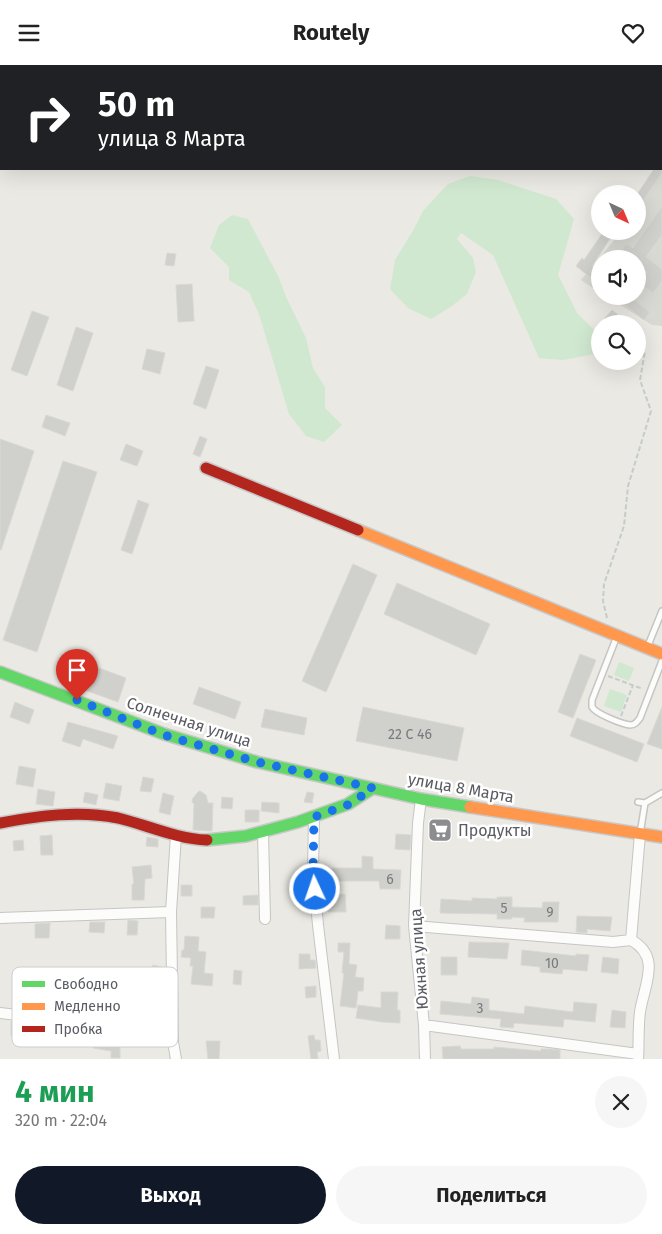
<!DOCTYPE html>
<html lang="ru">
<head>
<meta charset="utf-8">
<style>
	:root { --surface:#fff; --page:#f6f6f6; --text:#222; --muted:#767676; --accent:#111827 }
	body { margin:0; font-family:"Fira Sans",sans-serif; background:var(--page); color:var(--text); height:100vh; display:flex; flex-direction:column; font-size:19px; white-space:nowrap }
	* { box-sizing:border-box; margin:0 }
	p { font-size:16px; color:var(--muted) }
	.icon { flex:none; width:28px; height:28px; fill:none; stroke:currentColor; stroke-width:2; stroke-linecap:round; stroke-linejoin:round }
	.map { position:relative; height:994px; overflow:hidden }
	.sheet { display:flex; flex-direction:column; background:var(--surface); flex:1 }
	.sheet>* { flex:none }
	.guide { position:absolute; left:0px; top:0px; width:662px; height:105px; box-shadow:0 5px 20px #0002; background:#202124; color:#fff; overflow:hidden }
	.needle { width:32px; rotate:136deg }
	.buttons { position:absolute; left:591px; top:120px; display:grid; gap:10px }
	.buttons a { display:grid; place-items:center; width:55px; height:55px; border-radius:50%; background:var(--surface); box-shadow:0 5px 20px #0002; font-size:25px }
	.pin { position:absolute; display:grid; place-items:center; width:42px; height:42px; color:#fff; margin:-51px -21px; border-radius:50% 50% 50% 0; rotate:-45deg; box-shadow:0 0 5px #0007 }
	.pin .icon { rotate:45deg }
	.me { position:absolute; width:55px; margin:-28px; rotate:357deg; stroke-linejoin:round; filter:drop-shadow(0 0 4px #0008) }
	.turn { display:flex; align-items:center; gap:18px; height:105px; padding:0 15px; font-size:22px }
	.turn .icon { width:65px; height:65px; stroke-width:2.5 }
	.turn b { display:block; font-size:35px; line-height:42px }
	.round { display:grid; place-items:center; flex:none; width:52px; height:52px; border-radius:26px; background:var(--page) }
	.overview { display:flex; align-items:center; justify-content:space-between; height:85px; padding:0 15px }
	h1 { font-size:30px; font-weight:700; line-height:38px; color:#1e9e55 }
	.action { display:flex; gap:10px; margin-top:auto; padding:10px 15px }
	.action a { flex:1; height:58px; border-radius:30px; background:var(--accent); color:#fff; font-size:20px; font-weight:700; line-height:58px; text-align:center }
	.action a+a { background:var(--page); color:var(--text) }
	header { display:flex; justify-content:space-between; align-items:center; height:65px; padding:0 15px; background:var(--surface); font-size:22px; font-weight:700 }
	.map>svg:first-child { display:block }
	.industrial { fill:#d9d9d3 }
	.green { fill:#d0e8d0 }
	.building { fill:#d0d0cc; stroke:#dad8d2 }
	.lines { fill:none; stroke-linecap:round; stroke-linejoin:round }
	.lane-casing { stroke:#c6c5c5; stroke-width:8 }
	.street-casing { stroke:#c6c5c5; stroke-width:12 }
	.fast-casing { stroke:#c8c8c8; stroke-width:14 }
	.slow-casing { stroke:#c8c8c8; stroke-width:14 }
	.jam-casing { stroke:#c8c8c8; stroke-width:14 }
	.path { stroke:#c6ccca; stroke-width:2; stroke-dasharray:5 2.5; stroke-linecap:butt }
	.lane { stroke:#fcfcfb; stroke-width:5 }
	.street { stroke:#fcfcfb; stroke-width:10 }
	.fast { stroke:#63d668; stroke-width:11 }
	.slow { stroke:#ff974d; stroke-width:11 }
	.jam { stroke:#b3261e; stroke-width:11 }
	.route { stroke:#1a73e8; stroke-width:9; stroke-dasharray:0 16.2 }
	.labels { text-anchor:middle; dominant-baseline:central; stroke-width:5; stroke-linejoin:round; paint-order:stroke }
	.number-label { font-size:14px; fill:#787a7e }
	.street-label { font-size:16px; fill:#595b62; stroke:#fff }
	.poi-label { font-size:16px; fill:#595b62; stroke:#fff; text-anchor:start }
	.key { fill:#fff; stroke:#cdced0; stroke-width:1 }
	.key-label { font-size:14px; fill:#595b62 }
</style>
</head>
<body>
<header><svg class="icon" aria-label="menu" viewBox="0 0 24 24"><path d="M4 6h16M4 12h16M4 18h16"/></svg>Routely<svg class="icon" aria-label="heart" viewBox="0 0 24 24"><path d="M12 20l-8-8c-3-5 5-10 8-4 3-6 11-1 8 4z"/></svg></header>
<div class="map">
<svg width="662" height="994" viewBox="0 0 662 994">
	<rect width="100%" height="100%" fill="#eae9e3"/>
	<!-- industrial -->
	<path class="industrial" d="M662,105v156l-10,-1 -46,-29h32v-37h-38v34l-19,-13 41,-49h16v-23z"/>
	<!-- green -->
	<path class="green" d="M460,0h202v19l-1,-18z
		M470,111l28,4 58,19 18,20 -16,56 19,38 22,22 -5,19 -31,6 -24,-2 -46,-103 -32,-22 -4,6 16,19 3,14 -9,22 -15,12 -21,13 -23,-11 -18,-19 5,-29 19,-31 9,-18 25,-27z
		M232,150l16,4 30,57 9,23 19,39 7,30 12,19v21l17,17 -18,17 -18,-6 -17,-22 -30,-100 -10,-22 -20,-12v-13l-19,-19 9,-23z
		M619,597l15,6 -5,13 -15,-6z
		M610,624l17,6 -6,17 -17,-6z"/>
	<!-- building -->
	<path class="building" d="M654,104h8v4l-24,35v-15z
		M662,141v29l-16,22 16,12v12l-9,12 -14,-10 8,-11 -9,-6v-7h-11l-8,-5 7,-10 7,4z
		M604,166h11l-23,35 8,7v12l-24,-19 6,-8 2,2z
		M167,188l9,1 -2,12 -9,-1z
		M192,219l2,37 -16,1 -2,-37z
		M614,231h15l21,16 -6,8z
		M612,245l5,4 10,10h-18l-5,-5z
		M32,246l17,6 -22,59 -16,-6z
		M76,262l17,6 -20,58 -16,-6z
		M638,268l8,8 -8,10z
		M147,284l18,4 -5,21 -18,-5z
		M206,301l13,4 -13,39 -13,-5z
		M46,350l24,8 -5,13 -23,-9z
		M200,371l7,3 -7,18 -7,-3z
		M0,374l34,12 -33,99h-1z
		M126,379l17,7 -6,15 -17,-6z
		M63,396l34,11 -60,180 -34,-12z
		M138,435l11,4 -17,50 -11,-4z
		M353,499l24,11 -51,117 -24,-11z
		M397,518l93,41 -14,31 -92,-41z
		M580,589l16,6 -23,58 -15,-6z
		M80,596l46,17 -8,24 -47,-17z
		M199,622l42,15 -6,17 -42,-15z
		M15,637l19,8 -5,14 -19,-7z
		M363,642l101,21 -7,33 -101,-20z
		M662,642v42l-15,-5z
		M265,644l42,9 -3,17 -43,-8z
		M577,653l67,26 -7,18 -67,-26z
		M68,657l50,14 -5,13 -30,-10 -3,8 -18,-6z
		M19,701l17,3 -3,18 -17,-3z
		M143,712l11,2 -3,13 -11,-1z
		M106,718l16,3 -3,15 -16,-3z
		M38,724l17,3 -2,14 -17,-2z
		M200,726l6,4 2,8h5l-1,28 -19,-1 1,-26 -2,-2 1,-4 5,-6z
		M85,727l13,3 -2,10 -13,-3z
		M307,727l7,1 -2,10 -8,-1z
		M163,728l11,3 -4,19 -11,-3z
		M222,732l11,1 -1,11 -11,-1z
		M262,737l17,1v10l-18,-2z
		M245,745h14v12h-14z
		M432,763l17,2 -1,11 -17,-2z
		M396,769l15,1 -1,15 -15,-1z
		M52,770l1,20h-12l-1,-19z
		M147,772l11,2v8l-12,-1z
		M23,775l1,10 -10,1 -1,-10z
		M362,791l11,1v12l28,1 -1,19h-20l-1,-8h-47v-13h30z
		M151,800l1,13 -7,1 -1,21h-12v-16h2l-2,-17z
		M181,820h11v11h-11z
		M345,829l1,18h-18l-1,-17z
		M258,830v10h-15v-9z
		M497,832h15v10l30,1 1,-6h16l-1,20h-34l1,-4 -13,-1v2h-15v-5l-57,-1 1,-14 31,2v-3l25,1z
		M201,842h14l-1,11h-13z
		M577,851l35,1 -2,14 -23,-2v4l-11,-1z
		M128,855l10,1 -1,14h-10z
		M90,857h15l-1,11 -15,-1z
		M50,858l-1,15h-14v-14z
		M386,860l14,1v13h-15z
		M185,871l14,1 -1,14 8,1 -2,21 9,1 -1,12 -21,-2 2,-18h-3l1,-8 -10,-1 1,-7h2z
		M469,877l40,1 -2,16 -39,-2z
		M338,878h12l-1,21 8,1 -2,12 9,1 -1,13h-5l-2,17 -16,-2 4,-33h-2l2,-21h-6z
		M522,885l54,6v-2l13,1 -2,16 -24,-2 -1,5 -22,-2v-5l-19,-2z
		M299,889h11v6h5l1,8 -17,1z
		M441,892h16v18h-16z
		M603,892l16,2 -1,15 -17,-2z
		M153,900l8,2 -2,11 -9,-1z
		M234,905l8,1 -1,14 -8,-1z
		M316,921v11l-10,1 -1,-11z
		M381,927h17l-1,18h3v13l-18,-1 -26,-4 2,-13 23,3z
		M472,932l17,2v11l35,4 1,-8 48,6 1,-10 23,2 -2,18 -31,-3 -1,8 -49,-4 -1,5 -13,-1 1,-8 -61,-5 1,-13 30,3z
		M612,945l14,2 -1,16 -15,-1z
		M11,956l7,1 1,14h-8z
		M314,970l1,5h5l1,11 -4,1 1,7h-7l-3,-23z
		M95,972l8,2 -1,6h18v13h-9v-7l-18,-3z
		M206,976h14l-1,18h-11z
		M460,981l1,3h33v-2l47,4v-2h9l10,1v9h-117l-1,-12z"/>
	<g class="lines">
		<!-- lane casing -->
		<g class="lane-casing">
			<path id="lane" d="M617,571l-25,64v7c4,7 30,17 38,18 5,0 7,-3 10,-7l22,-57
				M647,583l15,-37
				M638,737l7,1 17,-10
				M640,769l5,-31"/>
		</g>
		<!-- street casing -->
		<g class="street-casing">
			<path id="street" d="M216,1l1,-1
				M272,1l2,-1
				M0,81l1,-1
				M421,734l-3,24 -4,103 10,99 1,34
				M314,752l-1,54 5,54 16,134
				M263,767l2,87
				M176,770l-5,77 2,130 3,17
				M0,853l171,-6
				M414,861l199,16 18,-2
				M0,948l51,6 122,23
				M424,960l214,29
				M638,994c1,-15 0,-32 2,-47 4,-27 22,-55 -9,-72l9,-106"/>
		</g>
		<!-- fast casing -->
		<g class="fast-casing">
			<path id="fast" d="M0,607l164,62 93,28 164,37 49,8
				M207,775l39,-4 52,-14 50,-18 25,-16"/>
		</g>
		<!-- slow casing -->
		<g class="slow-casing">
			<path id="slow" d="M358,465l304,124
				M470,742l192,30"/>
		</g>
		<!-- jam casing -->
		<g class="jam-casing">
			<path id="jam" d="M206,403l152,62
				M0,758c39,-7 78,-13 118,-5 29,7 59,21 89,22"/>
		</g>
		<!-- path -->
		<path class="path" d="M607,553l-4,-17 1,-17 20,-58 4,-40 23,-75 -11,-31 5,-29
			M608,611l35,13
			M621,651l12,-31"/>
		<!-- lane -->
		<use href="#lane" class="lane"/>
		<!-- street -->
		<use href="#street" class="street"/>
		<!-- fast -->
		<use href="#fast" class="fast"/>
		<!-- slow -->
		<use href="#slow" class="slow"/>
		<!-- jam -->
		<use href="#jam" class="jam"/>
	</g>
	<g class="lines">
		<!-- route -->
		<path class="route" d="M77,635l87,35 93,27 116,26 -23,16 -36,13 -1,54 2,18"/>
	</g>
	<!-- icons -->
	<defs>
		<g id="supermarket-square" transform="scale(1.25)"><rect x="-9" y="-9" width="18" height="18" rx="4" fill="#8c8d8f" stroke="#fff"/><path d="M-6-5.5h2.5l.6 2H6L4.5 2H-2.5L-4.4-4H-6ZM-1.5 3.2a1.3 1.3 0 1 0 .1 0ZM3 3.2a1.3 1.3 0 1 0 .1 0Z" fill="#fff"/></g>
	</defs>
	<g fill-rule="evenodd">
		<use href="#supermarket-square" x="440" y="765"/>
	</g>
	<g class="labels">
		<!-- number labels -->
		<g class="number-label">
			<text x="410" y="669">22 С 46</text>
			<text x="390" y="814">6</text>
			<text x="504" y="843">5</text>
			<text x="550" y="847">9</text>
			<text x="552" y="898">10</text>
			<text x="480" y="943">3</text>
		</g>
		<!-- street labels -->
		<g class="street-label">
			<text transform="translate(189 657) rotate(18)">Солнечная улица</text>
			<text transform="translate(461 723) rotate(10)">улица 8 Марта</text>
			<text transform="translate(419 894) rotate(-94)">Южная улица</text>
		</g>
		<!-- poi labels -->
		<g class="poi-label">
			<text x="458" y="765">Продукты</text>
		</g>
	</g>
	<!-- legend -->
	<rect x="12" y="902" width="166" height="80" rx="8" class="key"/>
	<rect x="22" y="916" width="23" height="6" fill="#63d668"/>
	<rect x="22" y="938" width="23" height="7" fill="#ff974d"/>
	<rect x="22" y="961" width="23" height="6" fill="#b3261e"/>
	<g class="key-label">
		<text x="54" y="924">Свободно</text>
		<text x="54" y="946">Медленно</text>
		<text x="54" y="969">Пробка</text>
	</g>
</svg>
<div class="buttons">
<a><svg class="needle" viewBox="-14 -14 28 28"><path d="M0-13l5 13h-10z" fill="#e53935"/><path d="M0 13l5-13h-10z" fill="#767676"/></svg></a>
<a><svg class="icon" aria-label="sound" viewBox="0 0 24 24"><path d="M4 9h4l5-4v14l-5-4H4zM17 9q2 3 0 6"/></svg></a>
<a><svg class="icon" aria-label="search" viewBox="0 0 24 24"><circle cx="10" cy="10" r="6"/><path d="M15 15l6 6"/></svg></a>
</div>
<div class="pin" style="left:77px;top:635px;background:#d93025"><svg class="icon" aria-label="arrive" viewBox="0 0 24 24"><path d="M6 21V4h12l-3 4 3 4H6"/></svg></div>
<svg class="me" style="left:315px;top:824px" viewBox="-20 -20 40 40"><circle r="17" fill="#1a73e8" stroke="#fff" stroke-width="3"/><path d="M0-11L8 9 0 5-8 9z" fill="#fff"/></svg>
<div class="guide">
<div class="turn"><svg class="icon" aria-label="right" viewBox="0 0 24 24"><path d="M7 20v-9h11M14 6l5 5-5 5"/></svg><div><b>50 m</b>улица 8 Марта</div></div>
</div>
</div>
<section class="sheet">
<div class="overview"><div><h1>4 мин</h1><p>320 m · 22:04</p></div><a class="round"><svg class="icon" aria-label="close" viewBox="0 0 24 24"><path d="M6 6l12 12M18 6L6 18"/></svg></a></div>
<div class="action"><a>Выход</a><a>Поделиться</a></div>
</section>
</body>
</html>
